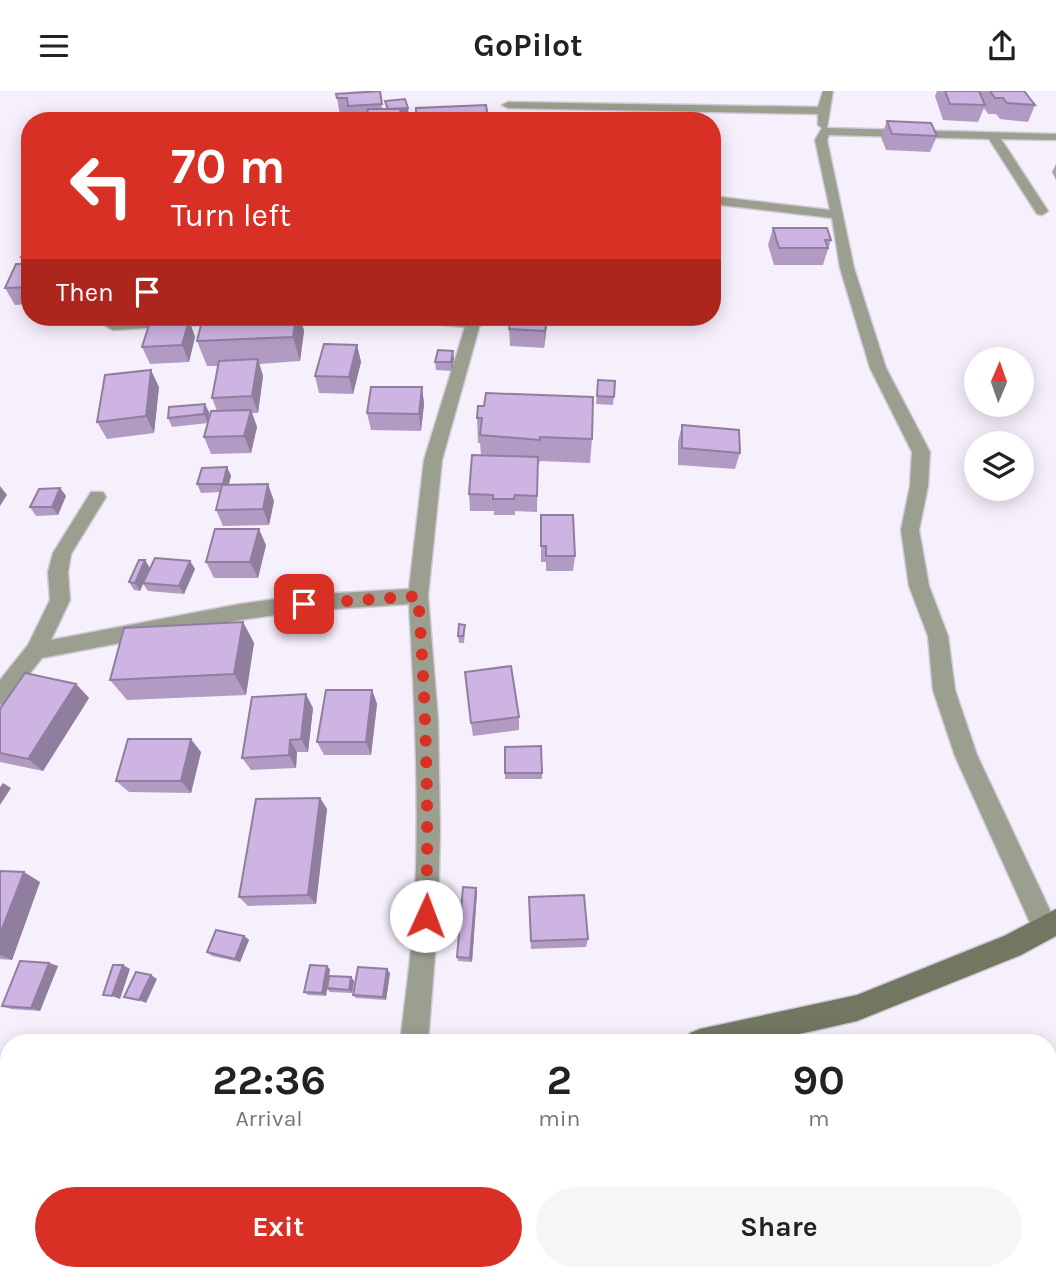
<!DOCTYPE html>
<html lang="en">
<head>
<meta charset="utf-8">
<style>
	:root { --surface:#fff; --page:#f6f6f6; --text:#222; --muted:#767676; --accent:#d93025 }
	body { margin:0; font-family:Karla,sans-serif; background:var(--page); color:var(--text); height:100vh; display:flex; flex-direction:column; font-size:26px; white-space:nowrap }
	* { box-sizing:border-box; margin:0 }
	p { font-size:23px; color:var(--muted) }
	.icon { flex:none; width:38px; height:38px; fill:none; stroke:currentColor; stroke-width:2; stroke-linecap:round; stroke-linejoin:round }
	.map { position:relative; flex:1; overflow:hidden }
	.drawer { position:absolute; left:0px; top:943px; width:1057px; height:247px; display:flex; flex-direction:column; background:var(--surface); border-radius:28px 28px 0 0; box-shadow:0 4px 18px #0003 }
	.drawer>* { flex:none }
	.banner { position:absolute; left:21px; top:21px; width:700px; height:214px; border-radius:28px; box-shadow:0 4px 18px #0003; background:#d93025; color:#fff; overflow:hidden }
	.needle { width:46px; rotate:2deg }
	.tools { position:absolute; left:964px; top:256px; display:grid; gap:14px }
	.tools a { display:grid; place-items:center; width:70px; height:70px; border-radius:50%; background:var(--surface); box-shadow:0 4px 18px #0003; font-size:35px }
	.pin { position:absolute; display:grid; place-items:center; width:60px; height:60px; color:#fff; margin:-30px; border-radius:14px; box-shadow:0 4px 10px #0006 }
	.me { position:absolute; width:77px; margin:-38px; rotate:2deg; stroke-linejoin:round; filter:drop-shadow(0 0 5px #0008) }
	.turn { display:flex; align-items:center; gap:24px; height:147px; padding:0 35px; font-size:32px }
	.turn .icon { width:91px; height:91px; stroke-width:2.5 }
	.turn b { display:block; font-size:49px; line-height:60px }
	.then { display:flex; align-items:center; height:66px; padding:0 35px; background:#0003; gap:14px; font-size:26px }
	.eta { display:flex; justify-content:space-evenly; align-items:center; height:119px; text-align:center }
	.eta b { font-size:42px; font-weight:700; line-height:49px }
	.cta { display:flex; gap:14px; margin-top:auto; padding:14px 35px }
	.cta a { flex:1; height:80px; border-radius:42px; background:var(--accent); color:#fff; font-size:28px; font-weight:700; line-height:80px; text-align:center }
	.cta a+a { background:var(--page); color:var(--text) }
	header { display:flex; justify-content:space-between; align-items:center; height:91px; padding:0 35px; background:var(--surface); font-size:32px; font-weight:700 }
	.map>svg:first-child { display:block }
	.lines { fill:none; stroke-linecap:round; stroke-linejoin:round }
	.street-casing { stroke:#d1cad7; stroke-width:3 }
	.secondary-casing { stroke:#d1cad7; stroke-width:3 }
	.street { fill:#9b9f90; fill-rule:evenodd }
	.secondary { fill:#727762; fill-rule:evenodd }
	.wall { fill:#b19bc3 }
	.shaded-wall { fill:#907e9f }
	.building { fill:#ceb4e3; stroke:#907e9f; stroke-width:2 }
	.route { stroke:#d93025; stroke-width:12; stroke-dasharray:0 21.6 }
</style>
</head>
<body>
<header><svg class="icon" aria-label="menu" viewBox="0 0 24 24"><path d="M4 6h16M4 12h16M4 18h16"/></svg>GoPilot<svg class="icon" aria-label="share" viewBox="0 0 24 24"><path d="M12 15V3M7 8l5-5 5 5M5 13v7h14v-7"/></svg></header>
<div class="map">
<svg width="1056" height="1189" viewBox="0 0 1056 1189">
	<rect width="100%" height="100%" fill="#f6effc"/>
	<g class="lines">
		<!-- street casing -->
		<g class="street-casing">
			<path id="street" d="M823,0h10l-6,37 229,6v6l-55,-1 47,72 -6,4 -5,-1 -48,-75 -160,-4 -2,5 27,128 32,100 44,84 -2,34 -9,44 10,56 19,50 7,54 22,65 79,168 -2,13 -9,4 -9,-4 -81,-180 -22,-66 -5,-54 -19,-50 -8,-56 9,-44 2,-34 -42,-84 -30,-100 -8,-50 -120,-14v-8l118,14 -15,-70 7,-12 -4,-3v-11l-310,-6 -6,-3 6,-3 310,5z
				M193,226h43l1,2 -7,4 -117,7 -7,-4 7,-4z
				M400,226h82l-40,143 -14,136 10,124 2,111 -2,85 -10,127h-28c5,-43 11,-85 14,-128 6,-104 1,-207 -5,-311l-105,7 -64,9 -198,38 -35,44 -7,3v-25l28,-35 22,-45 -2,-28 5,-19 38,-61h12l3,5 -35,57 -3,18 2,28 -19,40 189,-36 64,-9 105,-6 15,-129 41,-133 -58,-6z"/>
		</g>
		<!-- secondary casing -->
		<g class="secondary-casing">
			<path id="secondary" d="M1056,818v27l-35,19 -164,66 -97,22h-74l4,-10 10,-4 157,-34 147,-59z
				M9,1005v28l-9,1v-28z"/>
		</g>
		<!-- street -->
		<use href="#street" class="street"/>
		<!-- secondary -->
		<use href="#secondary" class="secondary"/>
	</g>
	<!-- wall -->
	<path class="wall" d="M380,0l2,18h5l-2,-8 24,15 -7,1v4h-52l-1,-7 -9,1 -3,-17z
		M937,0h87l11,14 -7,17 -28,-3 -4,-5h-8l-4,-6 -6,14 -35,-2 -8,-24z
		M486,14l2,16h-72z
		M887,30l50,15 -7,16 -44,-2 -5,-13z
		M1056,73v16l-4,-8z
		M773,137l58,12 -8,25h-49l-6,-20z
		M30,149v64l-15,1 -10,-17 19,-24 -3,-7z
		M203,226h97l4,14 -4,30 -41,3 4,12 -5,37h-6l5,14 -6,26 -40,1 -7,-17 4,-14 -36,4 -4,-9 41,-6 -1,11 9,-12 -5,-13 6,-32h-11l-10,-25z
		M548,226l-4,31 -34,-2 -1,-17z
		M189,229l6,17 -6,25 -39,2 -8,-17z
		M357,254l4,17 -8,32 -34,-1 -4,-17z
		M454,268l-2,12 -16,-1 -1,-8z
		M598,289l17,1 -2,24 -17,-1z
		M159,296l-5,46 -47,6 -10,-17z
		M422,296l2,17 -3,27 -50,-1 -4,-17z
		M478,315l114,33 -2,24 -50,-2 -1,3h-1l-1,48 -22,-1v4h-21v-4h-24l-1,-17 12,-39 -1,-12h-2l-1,-25z
		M682,334l58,28 -5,16 -57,-4v-23z
		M227,376l4,9 -3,9 46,16 -5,24 -46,1 -7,-16 4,-18 -19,1 -4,-9z
		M60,397l6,8 -8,19 -22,1 -6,-9z
		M541,424l34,41 -2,15h-27v-9h-5z
		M266,454l-8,33h-44l-8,-16z
		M190,470l5,8 -11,25 -36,-3 -5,-7 -3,7 -6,-1 -5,-8 21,-14z
		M243,531l11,21 -8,52 -119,5 -17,-20z
		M465,534v7l-1,11h-5l-1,-7z
		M76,593l13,14 -46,73 -43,-9v-53z
		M372,599l5,14 -6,51h-47l-7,-13z
		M313,617l-5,44h-11l-1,16 -45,2 -9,-12z
		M519,626v13l-46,6 -2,-13z
		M505,656l37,26v6h-37z
		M201,661l-10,41 -62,-1 -13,-11z
		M320,707l7,11 -11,95 -68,2 -9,-9z
		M0,780l40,11 -28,78 -12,-1z
		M476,797l1,5 -5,69 -14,-1 -1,-4z
		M529,815l59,33 -2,8 -55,2z
		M244,845l5,4 -9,22 -28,-6 -5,-4z
		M49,872l9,3 -18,45 -29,-2 -9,-3z
		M330,878l-1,7 22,1 3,4 -2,12 -22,-1 -3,-3 -1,7 -18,-1 -4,-3z
		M390,882l-4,27 -30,-2 -3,-3z"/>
	<!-- shaded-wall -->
	<path class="shaded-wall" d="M408,17l1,8 -7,1v4h-4l-10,-11z
		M296,226h4l4,14 -4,30 -7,-24z
		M547,226h1l-4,31 1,-17z
		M189,229l6,17 -6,25 -7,-17z
		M357,254l4,17 -8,32 -4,-17z
		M453,260l1,8 -2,12 -1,-9z
		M258,268l5,17 -5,37 -6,-17z
		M151,279l8,17 -5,46 -8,-17z
		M422,296l2,17 -3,27 -2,-17z
		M205,313l4,8 -1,11 -4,-9z
		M251,319l6,17 -6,26 -7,-17z
		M227,376l4,9 -4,16 -4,-8z
		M268,393l6,17 -5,24 -6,-16z
		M0,395l7,9 -7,11z
		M60,397l6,8 -8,19 -6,-8z
		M259,438l7,16 -8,33 -8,-16z
		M145,469l5,8 -10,23 -5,-8z
		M190,470l5,8 -11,25 -5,-8z
		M243,531l11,21 -8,52 -12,-21z
		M76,593l13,14 -46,73 -15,-12z
		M372,599l5,14 -6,51 -5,-13z
		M306,603l7,14 -5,44 -7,-13z
		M191,648l10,13 -10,41 -10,-12z
		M290,649l7,12 -1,16 -7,-13z
		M3,692l8,5 -11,17v-18z
		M320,707l7,11 -11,95 -8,-9z
		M24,781l16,10 -28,78 -12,-5v-21z
		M476,797l1,5 -5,69 -2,-4z
		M244,845l5,4 -9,22 -5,-3z
		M49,872l9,3 -18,45 -9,-3z
		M123,874l7,4 -10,30 -8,-3z
		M327,875l3,3 -4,27 -4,-3z
		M387,878l3,4 -4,27 -3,-3z
		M151,884l6,4 -11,24 -7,-3z
		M351,886l3,4 -2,12 -3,-3z"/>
	<!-- building -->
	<path class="building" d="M380,0l2,13 -34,2 -1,-8h-10l-1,-4z
		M945,0h34l6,14 -35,-1z
		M990,0h34l11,14 -28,-2 -4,-5h-8z
		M405,8l3,9 -20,1 -3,-8z
		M486,14l2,13 -72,3v-13z
		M368,18h33l-3,12h-33z
		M887,30l44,2 6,13 -45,-2z
		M773,137h54l4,12h-6l3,8h-49z
		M30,149v20h-7l2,-3h-4z
		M16,173h14v23l-25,1z
		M203,226h93l-3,20 -96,4z
		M511,226h36l-2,14 -36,-2z
		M189,229l-7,25 -40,2 8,-25z
		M324,253l33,1 -8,32 -34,-1z
		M438,259l15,1 -2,11h-16z
		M258,268l-6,37 -40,2 7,-37z
		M151,279l-5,46 -49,6 8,-47z
		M598,289l17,1 -1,16 -17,-1z
		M371,296h51l-3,27 -52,-1z
		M486,302l107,4 -1,42 -52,-2v3l-60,-5 2,-17h-5l1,-12h6z
		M205,313l-1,10 -36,4 1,-11z
		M251,319l-7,26 -40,1 7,-26z
		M682,334l57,5 1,23 -58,-5z
		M472,364l66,2 -1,39 -22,-1 -1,4h-21v-4l-24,-1z
		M227,376l-4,17h-26l5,-16z
		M268,393l-5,25 -47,1 6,-25z
		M60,397l-8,19h-22l9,-18z
		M541,424h32l2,41h-29v-10h-5z
		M215,438h44l-9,33h-44z
		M155,467l35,3 -11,25 -36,-3z
		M139,469h6l-10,23 -6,-1z
		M243,531l-9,52 -124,6 14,-52z
		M459,533l6,1 -2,11h-5z
		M511,575l8,51 -48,6 -6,-51z
		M25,582l51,11 -48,75 -28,-6v-44z
		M326,599h46l-6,52h-49z
		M306,603l-5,45 -11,1 -1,15 -47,3 10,-61z
		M128,648h63l-10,42h-65z
		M541,655l1,27h-37v-26z
		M320,707l-12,97 -69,2 17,-98z
		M0,780l24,1 -24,62z
		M463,796l13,1 -6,70 -13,-1z
		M584,804l4,44 -57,2 -2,-44z
		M216,839l28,6 -9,23 -28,-7z
		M20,870l29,2 -18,45 -29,-2z
		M113,874h10l-11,31 -9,-1z
		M310,874l17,1 -5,27 -18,-1z
		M358,876l29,2 -4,28 -30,-2z
		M136,881l15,3 -12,25 -15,-3z
		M329,885l22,1 -2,13 -22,-2z
		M503,1181h11v8h-12z"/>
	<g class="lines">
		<!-- route -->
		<path class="route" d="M304,513l114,-8c8,107 11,212 8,320"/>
	</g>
</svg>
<div class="tools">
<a><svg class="needle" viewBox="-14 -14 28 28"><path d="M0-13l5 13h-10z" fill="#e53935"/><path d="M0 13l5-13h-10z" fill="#767676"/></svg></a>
<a><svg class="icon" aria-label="layers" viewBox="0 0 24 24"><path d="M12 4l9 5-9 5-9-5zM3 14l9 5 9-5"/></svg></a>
</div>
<div class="pin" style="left:304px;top:513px;background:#d93025"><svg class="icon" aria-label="arrive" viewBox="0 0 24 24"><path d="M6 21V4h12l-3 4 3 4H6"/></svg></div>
<svg class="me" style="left:426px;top:825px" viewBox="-20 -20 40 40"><circle r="19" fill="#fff"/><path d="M0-13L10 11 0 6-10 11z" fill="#d93025"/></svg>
<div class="banner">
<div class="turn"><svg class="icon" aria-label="left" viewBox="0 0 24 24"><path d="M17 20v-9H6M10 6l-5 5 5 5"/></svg><div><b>70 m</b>Turn left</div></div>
<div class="then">Then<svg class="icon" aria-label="arrive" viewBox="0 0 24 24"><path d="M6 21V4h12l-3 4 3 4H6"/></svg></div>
</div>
<section class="drawer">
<div class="eta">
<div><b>22:36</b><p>Arrival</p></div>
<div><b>2</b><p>min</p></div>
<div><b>90</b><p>m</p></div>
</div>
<div class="cta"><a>Exit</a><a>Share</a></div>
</section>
</div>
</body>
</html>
